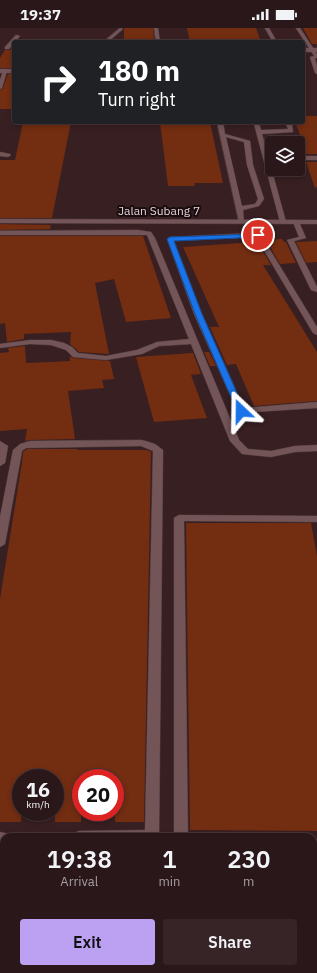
<!DOCTYPE html>
<html lang="en">
<head>
<meta charset="utf-8">
<style>
	:root { --surface:#2a171a; --page:#362427; --text:#f1f3f6; --muted:#a59fa2; --line:#463639; --accent:#bca0f2 }
	body { margin:0; font-family:"IBM Plex Sans",sans-serif; background:var(--page); color:var(--text); height:100vh; display:flex; flex-direction:column; font-size:15px; white-space:nowrap }
	* { box-sizing:border-box; margin:0 }
	p { font-size:13px; color:var(--muted) }
	.icon { flex:none; width:22px; height:22px; fill:none; stroke:currentColor; stroke-width:2; stroke-linecap:round; stroke-linejoin:round }
	.map { position:relative; flex:1; overflow:hidden }
	.panel { position:absolute; left:0px; top:805px; width:317px; height:140px; display:flex; flex-direction:column; background:var(--surface); border-radius:12px 12px 0 0; box-shadow:0 2px 6px #0003,0 0 0 1px var(--line) }
	.panel>* { flex:none }
	.top-card { position:absolute; left:12px; top:12px; width:293px; height:84px; border-radius:4px; box-shadow:0 2px 6px #0003,0 0 0 1px var(--line); background:#202124; color:#fff; overflow:hidden }
	.tools { position:absolute; left:265px; top:108px; display:grid; gap:8px }
	.tools a { display:grid; place-items:center; width:40px; height:40px; border-radius:4px; background:var(--surface); box-shadow:0 2px 6px #0003,0 0 0 1px var(--line); font-size:20px }
	.speed { position:absolute; left:12px; top:741px; display:flex; gap:8px; font-size:20px; font-weight:700; text-align:center }
	.speed>* { display:grid; place-content:center; width:52px; height:52px; border-radius:50%; background:var(--surface); box-shadow:0 2px 6px #0003,0 0 0 1px var(--line); line-height:1 }
	.speed small { font-size:10px; font-weight:400 }
	.speed .limit { border:6px solid #d22; background:#fff; color:#111 }
	.pin { position:absolute; display:grid; place-items:center; width:34px; height:34px; color:#fff; margin:-17px; border:2px solid #fff; border-radius:50%; box-shadow:0 1px 4px #0007 }
	.me { position:absolute; width:44px; margin:-22px; rotate:337deg; stroke-linejoin:round; filter:drop-shadow(0 0 3px #0008) }
	.turn { display:flex; align-items:center; gap:14px; height:84px; padding:0 20px; font-size:18px }
	.turn .icon { width:52px; height:52px; stroke-width:2.5 }
	.turn b { display:block; font-size:28px; line-height:34px }
	.eta { display:flex; justify-content:space-evenly; align-items:center; height:68px; text-align:center }
	.eta b { font-size:24px; font-weight:600; line-height:28px }
	.primary-button { display:flex; gap:8px; margin-top:auto; padding:8px 20px }
	.primary-button a { flex:1; height:46px; border-radius:4px; background:var(--accent); color:#111; font-size:16px; font-weight:600; line-height:46px; text-align:center }
	.primary-button a+a { background:var(--page); color:var(--text) }
	.status { display:flex; justify-content:space-between; align-items:center; height:28px; padding:0 20px; background:var(--surface); direction:ltr }
	.status svg { height:11px; fill:currentColor }
	.map>svg:first-child { display:block }
	.building { fill:#732d11 }
	.lines { fill:none; stroke-linecap:round; stroke-linejoin:round }
	.lane-casing { stroke:#513d40; stroke-width:1 }
	.street-casing { stroke:#513d40; stroke-width:1 }
	.lane { fill:#735558; fill-rule:evenodd }
	.street { fill:#735558; fill-rule:evenodd }
	.route { fill:#1a73e8; stroke:#114b97 }
	.labels { text-anchor:middle; dominant-baseline:central; stroke-width:4; stroke-linejoin:round; paint-order:stroke }
	.far-street-label { font-size:12px; fill:#e4d2d4; stroke:#180c0e }
</style>
</head>
<body>
<div class="status"><b>19:37</b><svg viewBox="0 0 49 12"><path d="M0 12V9h3v3zM5 12V6h3v6zM10 12V3h3v9zM15 12V0h3v12zM26 1h20v11H26zM47 4h2v5h-2z"/></svg></div>
<div class="map">
<svg width="317" height="945" viewBox="0 0 317 945">
	<rect width="100%" height="100%" fill="#381f22"/>
	<!-- building -->
	<path class="building" d="M124,0h29l1,14h-30z
		M187,0h69l5,14h-71z
		M303,0h14v16h-5z
		M14,17v23h-14v-10l5,-8h5z
		M8,46h6v35h-14v-19l3,-2z
		M303,88h14v38h-14l-7,-17h5l-6,-15h8z
		M23,94h48l-19,96h-52v-58h15z
		M160,94h50l13,61h-29l1,3h-27z
		M306,134h11v25l-2,1z
		M0,196l51,1 -1,4 -50,1z
		M0,208h143l28,82 -45,4 -12,-43 -19,4 14,71 -30,-2 -9,-8 1,-12 -47,2v5l-17,3 -2,-19 -5,1z
		M282,211l2,3h2l10,21 -16,1 -14,-24z
		M317,213v21l-11,1 -10,-21z
		M257,214l14,23h-8l54,87v49l-63,5 -18,-42 -9,1 -17,-38h9l-36,-80z
		M25,318l1,17 44,-2v-5l3,2 37,3 4,18 -12,1 2,8 -36,3 7,48 -45,1 -5,1 2,-12 -27,2v-78l9,-1 -1,-4z
		M204,324h5l7,14h-6z
		M193,325l8,21 -10,1 16,43 -53,4 -18,-65z
		M27,421h50v1h70l4,2 -7,370h-29v-44h-34v44h-26v-44h-34v44h-21v-223l22,-137 1,-10z
		M186,495h125l6,33v275l-127,-1z"/>
	<g class="lines">
		<!-- lane casing -->
		<g class="lane-casing">
			<path id="lane" d="M120,0l3,1 -15,13h-5z
				M154,0h4l2,14h-4z
				M265,0h4l8,14h-4z
				M296,0h4l17,26v4h-2l2,8v8l-2,-1 -5,-16 4,-1z
				M5,42l2,1 -5,17 -2,1v-9l3,-9z
				M217,94h6l2,12 25,7 3,24 11,34 -5,7 -16,4 1,13 -5,-1zM226,109l18,5 3,23 11,34 -3,5 -13,2z
				M289,94l3,2 1,8 -31,2 24,88 -3,2 -3,-2 -26,-98 5,-1 2,7 27,-1 -2,-5z
				M0,124l10,2 1,1 -3,2 -8,-1z
				M298,128h19v4h-19z
				M253,192l3,2 5,13 56,92v8l-4,-2 -57,-96 -82,4 28,73 42,94 73,-6v6l-79,5 -44,-99 -27,-75 3,-2 84,-4 -4,-11z
				M296,192l3,2 7,16 -12,3 23,46v5l-6,-2 -24,-50 12,-3 -6,-15z
				M138,202l13,2 4,6 84,202 9,9 23,2 24,-5 22,-1v6l-22,1 -24,5 -29,-3 -12,-13 -39,-97 -32,2 -17,8 -36,6 -33,-3 -7,-7 -15,-5 -21,-1 -30,4v-4l30,-4h21l13,3 8,4 6,6 28,3 31,-6 20,-8 32,-3 -42,-104h-147v-4z
				M142,412l13,4 8,6 -4,387h-87l2,-4 5,-2 66,-1 8,-379 -12,-5 -115,2 -4,3 -17,93 -5,3v-30l13,-67 7,-6 10,-3z
				M0,413l8,5 -3,17 -5,3z
				M179,487l138,1v6l-133,-1 4,316h-14v-319z
				M0,804l9,2 2,3h-7v7h-4z
				M313,811h4v12h-4z
				M295,941h16v4h-16z"/>
		</g>
		<!-- street casing -->
		<g class="street-casing">
			<path id="street" d="M16,7l4,1 -11,13h-4v-2z
				M303,20h14v4h-14z
				M0,41h14v4h-14z
				M0,191l317,1v4l-317,-1z
				M0,868h4v16h-4z
				M313,869l4,1v16l-4,-1z"/>
		</g>
		<!-- lane -->
		<use href="#lane" class="lane"/>
		<!-- street -->
		<use href="#street" class="street"/>
	</g>
	<!-- route -->
	<path class="route" d="M258,206h2v3l-86,4 28,73 43,97 -4,3 -4,-3 -42,-97 -28,-75 3,-2z"/>
	<g class="labels">
		<!-- far-street labels -->
		<g class="far-street-label">
			<text x="159" y="182">Jalan Subang 7</text>
		</g>
	</g>
</svg>
<div class="tools">
<a><svg class="icon" aria-label="layers" viewBox="0 0 24 24"><path d="M12 4l9 5-9 5-9-5zM3 14l9 5 9-5"/></svg></a>
</div>
<div class="speed"><div>16<small>km/h</small></div><div class="limit">20</div></div>
<div class="pin" style="left:258px;top:207px;background:#d93025"><svg class="icon" aria-label="arrive" viewBox="0 0 24 24"><path d="M6 21V4h12l-3 4 3 4H6"/></svg></div>
<svg class="me" style="left:241px;top:383px" viewBox="-20 -20 40 40"><path d="M0-17L14 15 0 8-14 15z" fill="#1a73e8" stroke="#fff" stroke-width="4"/></svg>
<div class="top-card">
<div class="turn"><svg class="icon" aria-label="right" viewBox="0 0 24 24"><path d="M7 20v-9h11M14 6l5 5-5 5"/></svg><div><b>180 m</b>Turn right</div></div>
</div>
<section class="panel">
<div class="eta">
<div><b>19:38</b><p>Arrival</p></div>
<div><b>1</b><p>min</p></div>
<div><b>230</b><p>m</p></div>
</div>
<div class="primary-button"><a>Exit</a><a>Share</a></div>
</section>
</div>
</body>
</html>
